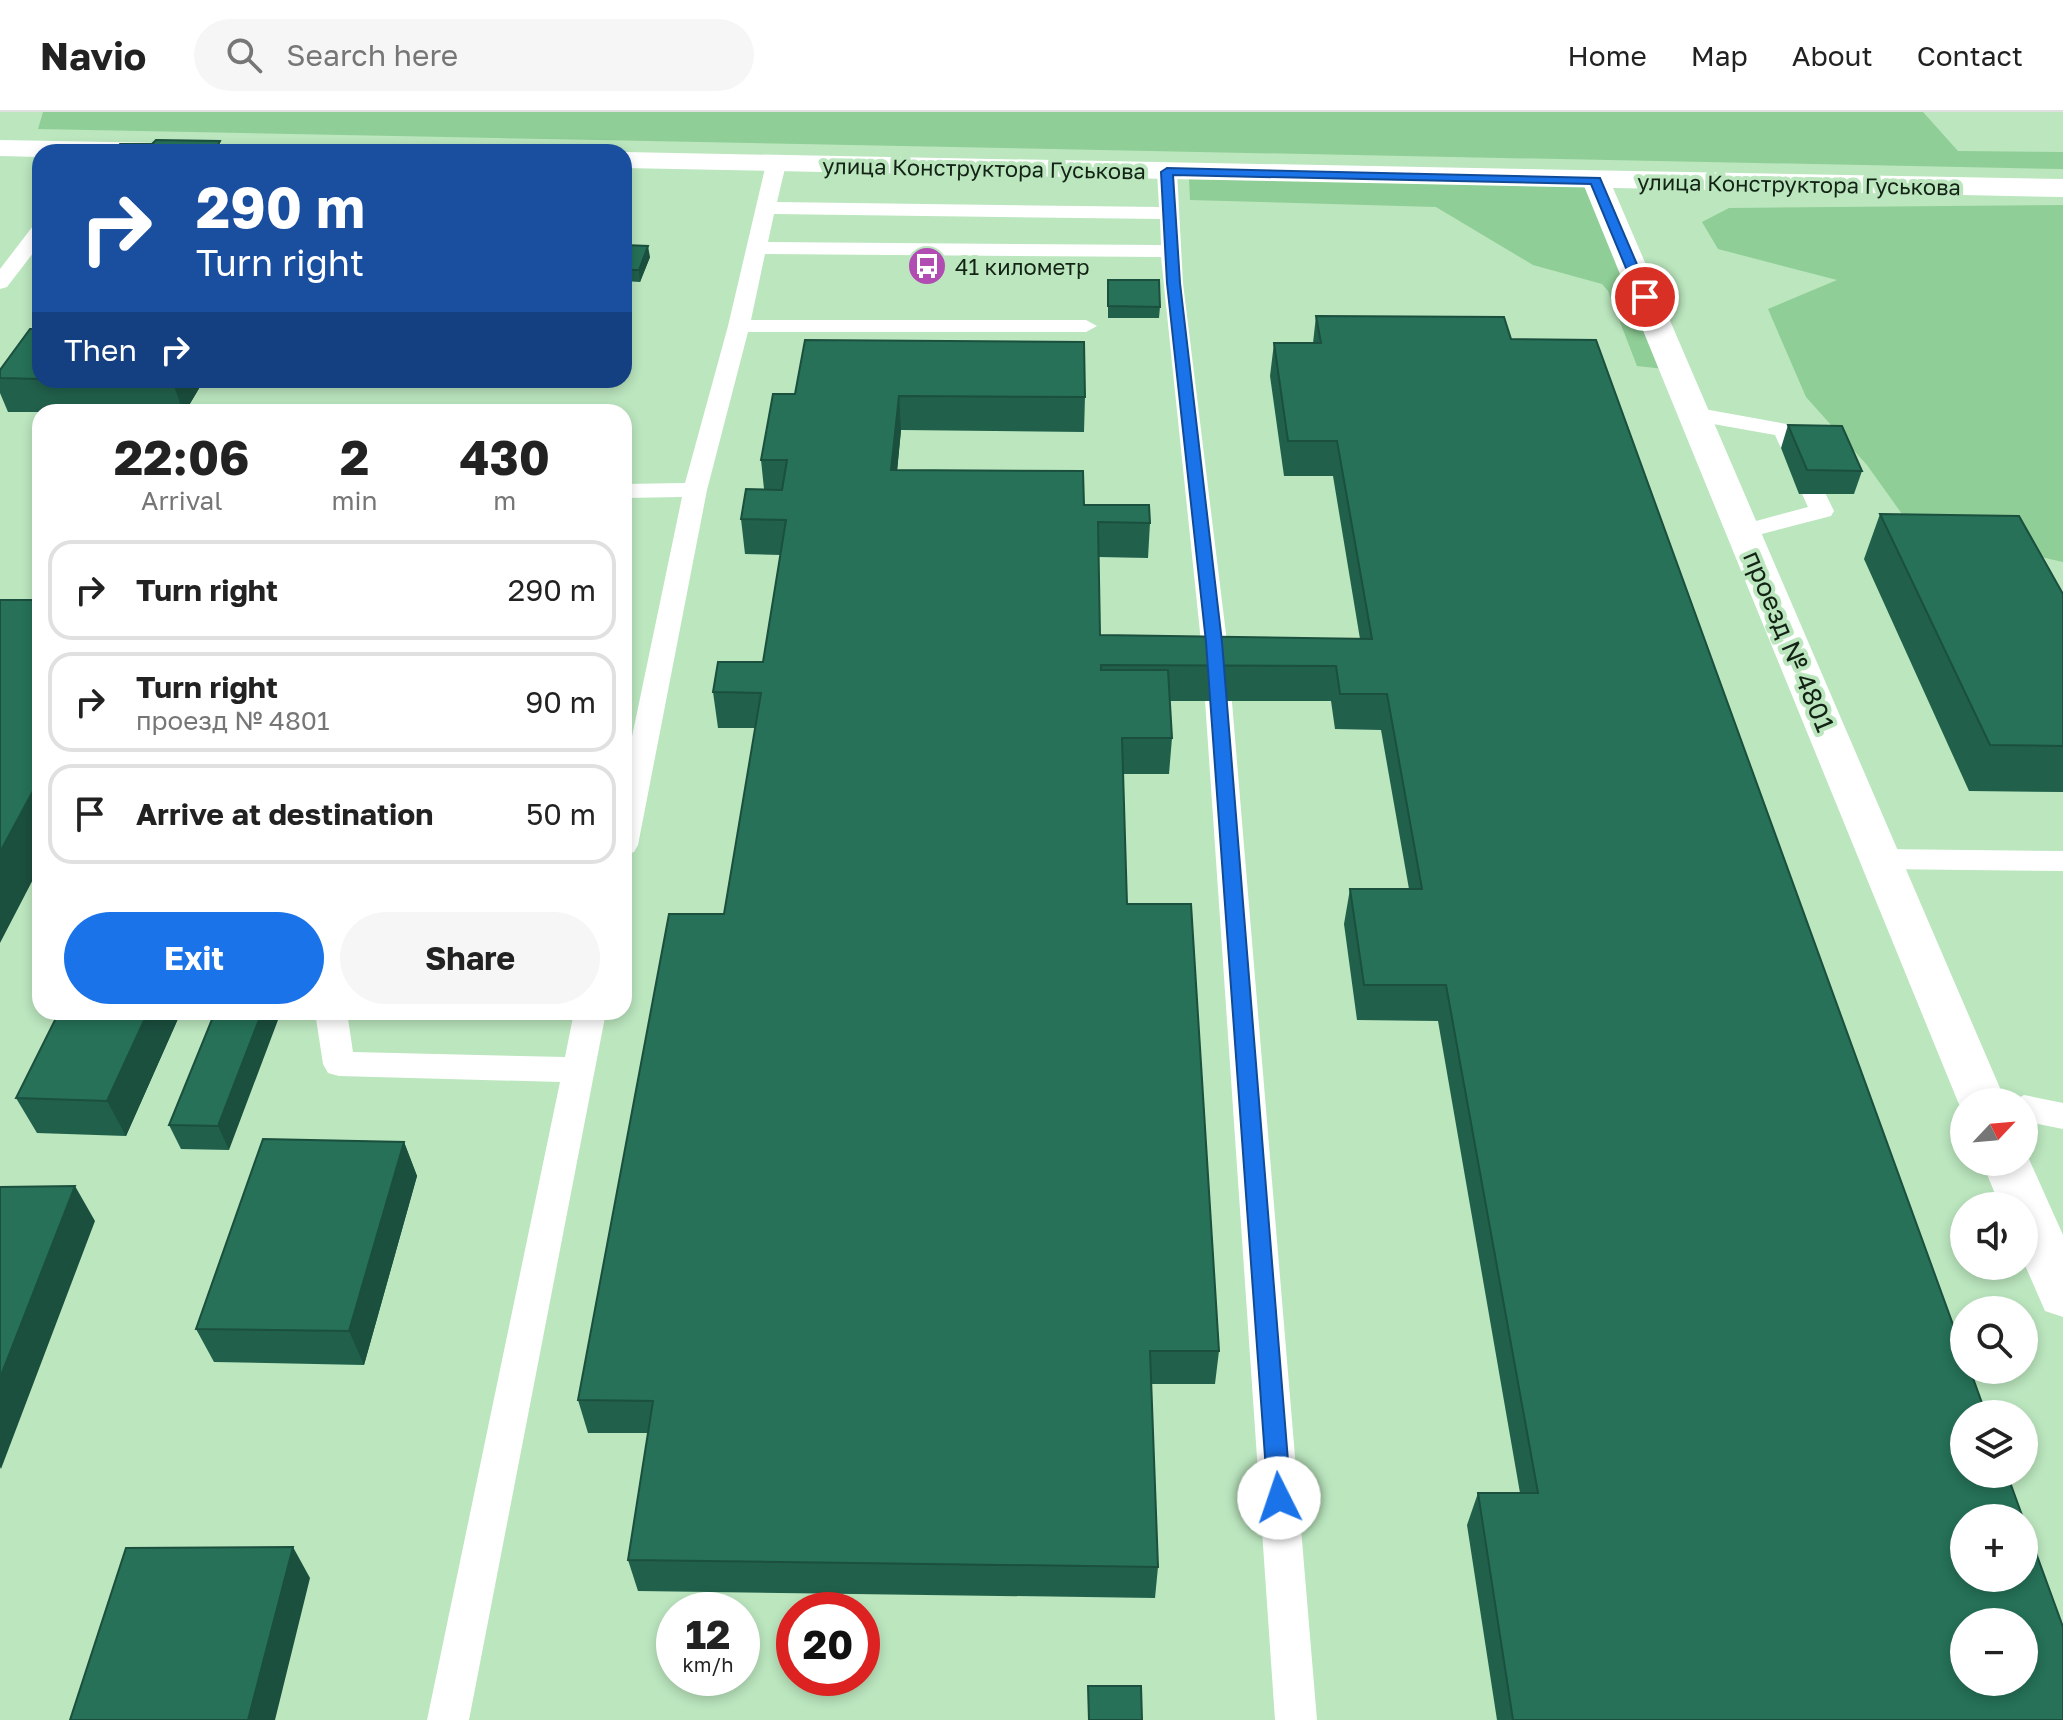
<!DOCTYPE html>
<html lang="en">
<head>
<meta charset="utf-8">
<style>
	:root { --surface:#fff; --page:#f6f6f6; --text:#222; --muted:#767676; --line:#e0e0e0; --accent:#1a73e8 }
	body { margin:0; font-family:"Golos Text",sans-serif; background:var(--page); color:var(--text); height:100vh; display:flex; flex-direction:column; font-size:30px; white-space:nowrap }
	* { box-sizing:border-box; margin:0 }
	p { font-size:26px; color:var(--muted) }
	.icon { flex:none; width:44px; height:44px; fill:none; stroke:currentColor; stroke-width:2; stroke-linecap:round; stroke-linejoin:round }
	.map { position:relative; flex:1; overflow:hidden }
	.side { position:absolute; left:32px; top:292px; width:600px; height:616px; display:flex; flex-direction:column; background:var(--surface); border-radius:24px; box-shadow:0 4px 12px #0003 }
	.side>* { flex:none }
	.guide { position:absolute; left:32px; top:32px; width:600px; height:244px; border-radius:24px; box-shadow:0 4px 12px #0003; background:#1a4fa0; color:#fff; overflow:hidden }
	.needle { width:52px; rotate:64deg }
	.fabs { position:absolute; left:1950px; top:976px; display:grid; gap:16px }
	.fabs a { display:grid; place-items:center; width:88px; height:88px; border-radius:50%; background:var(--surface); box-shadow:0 4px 12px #0003; font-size:40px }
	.speed { position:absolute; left:656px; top:1480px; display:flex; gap:16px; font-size:40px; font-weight:700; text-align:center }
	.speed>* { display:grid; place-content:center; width:104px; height:104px; border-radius:50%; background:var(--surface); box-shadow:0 4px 12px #0003; line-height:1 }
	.speed small { font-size:20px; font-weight:400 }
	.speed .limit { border:12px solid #d22; background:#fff; color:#111 }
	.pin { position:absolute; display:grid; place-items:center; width:68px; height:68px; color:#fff; margin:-34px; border:4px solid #fff; border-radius:50%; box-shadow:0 2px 8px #0007 }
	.me { position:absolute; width:88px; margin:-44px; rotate:356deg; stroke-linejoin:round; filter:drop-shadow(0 0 6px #0008) }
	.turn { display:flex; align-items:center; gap:28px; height:168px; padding:0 32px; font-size:36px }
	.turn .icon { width:104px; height:104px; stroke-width:2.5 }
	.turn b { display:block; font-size:56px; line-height:68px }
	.then { display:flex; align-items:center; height:76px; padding:0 32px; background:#0003; gap:16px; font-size:30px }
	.eta { display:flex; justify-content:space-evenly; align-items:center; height:136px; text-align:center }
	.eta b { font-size:48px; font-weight:700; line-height:56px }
	.action { display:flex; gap:16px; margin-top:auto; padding:16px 32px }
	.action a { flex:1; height:92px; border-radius:48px; background:var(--accent); color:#fff; font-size:32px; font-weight:700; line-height:92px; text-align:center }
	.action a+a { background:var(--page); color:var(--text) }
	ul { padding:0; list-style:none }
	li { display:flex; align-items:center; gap:24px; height:100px; margin:0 16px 12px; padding:0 16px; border:4px solid var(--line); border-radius:24px }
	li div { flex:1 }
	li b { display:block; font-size:30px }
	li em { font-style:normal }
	header { display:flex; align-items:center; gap:48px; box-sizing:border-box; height:112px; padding:0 40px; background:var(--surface); border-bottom:2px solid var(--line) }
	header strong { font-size:38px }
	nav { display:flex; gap:44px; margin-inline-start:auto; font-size:28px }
	.search { width:560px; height:72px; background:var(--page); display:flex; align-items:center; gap:20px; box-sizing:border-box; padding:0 28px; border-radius:44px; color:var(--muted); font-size:30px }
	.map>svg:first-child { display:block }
	.green { fill:#8fce96 }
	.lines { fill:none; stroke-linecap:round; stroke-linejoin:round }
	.service { fill:#fff; fill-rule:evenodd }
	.minor { fill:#fff; fill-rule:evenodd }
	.tertiary { fill:#fff; fill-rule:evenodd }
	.wall { fill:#21614c }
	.shaded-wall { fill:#1b4f3e }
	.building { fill:#267158; stroke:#1b4f3e; stroke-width:2; fill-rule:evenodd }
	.route { fill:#1a73e8; stroke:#114b97; stroke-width:2 }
	.labels { text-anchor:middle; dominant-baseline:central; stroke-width:8; stroke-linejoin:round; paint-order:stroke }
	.far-street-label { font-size:22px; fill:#132315; stroke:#bbe6be }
	.far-poi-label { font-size:22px; fill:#132315; stroke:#bbe6be; text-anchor:start }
	.street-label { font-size:26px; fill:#132315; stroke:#bbe6be }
</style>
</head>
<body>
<header>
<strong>Navio</strong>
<div class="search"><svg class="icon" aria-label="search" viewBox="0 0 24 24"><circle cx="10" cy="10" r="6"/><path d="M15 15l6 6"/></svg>Search here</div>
<nav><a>Home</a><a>Map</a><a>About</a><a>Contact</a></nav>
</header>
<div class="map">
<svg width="2063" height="1608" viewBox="0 0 2063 1608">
	<rect width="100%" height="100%" fill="#bbe6be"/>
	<!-- green -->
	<path class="green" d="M43,0h1880l35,39 105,1v17l-2025,-40z
		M1189,67l399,8 95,184 -46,-5 -29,-75 -6,-7 -69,-19 -97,-58 -246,-7z
		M2063,93v357l-151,-34 -45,-63 -61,-68 -38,-88 69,-29 -119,-31 -16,-27 27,-14z"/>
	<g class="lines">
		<!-- service -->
		<path class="service" d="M776,46l10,6 -9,38 382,5 -2,-35 10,-6 10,6 6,111 44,359 90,1078h-42l-74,-1078 -40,-385 -396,-3 -14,66h335l11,6 -11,6h-338l-41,158 -69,355 -4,7 -10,3v-80l58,-278 -58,1v-14l61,-1 43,-157 38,-162zM774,102l386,5 1,26 -393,-3z
			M40,112v20l-33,43 -7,2v-20l33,-43z
			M1693,295l99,18 42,86 -3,5 -88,23 -9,-2 -3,-5 3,-5 74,-20 -33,-72 -90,-16 -3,-5 3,-5z
			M1880,737l183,2v20l-183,-2 -10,-3 -5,-7 5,-7z
			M315,900h32l6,40 212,5 9,-45h32l-137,708h-42l133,-638 -221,-6 -11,-3 -5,-9z
			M2024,983l39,8v26l-39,-8v-19h-13z"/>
		<!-- minor -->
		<path class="minor" d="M1596,60l10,3 4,6 396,921h-42v11l-6,-11 -376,-921 4,-6z
			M2024,1036l39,87v82l-18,-6 -21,-48v-57h-24l-18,-44h42z"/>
		<!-- tertiary -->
		<path class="tertiary" d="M0,28l223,4 10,2 4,6h-197v5l-40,-1z
			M622,40h2l1439,27v18l-1439,-29z"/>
	</g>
	<!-- wall -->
	<path class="wall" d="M624,133l26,12 -10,25 -16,-1z
		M1108,168l52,27 -1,11h-51z
		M1316,204l195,23 552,1381h-566l-30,-195 11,-32h42l-82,-472 -81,-1 -13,-96 6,-35h59l-28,-159 -46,-1 -4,-28h-161l2,37 -3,36h-46l4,130 92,447 -4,33h-64l7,183 -3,31 -517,-7 -10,-31 20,-127h-60l-10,-33 146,-486 31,-186h-37l-5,-36 50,-30 18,-107 -36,-1 -4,-35 23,-30 -3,-29 12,-66 312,3 -1,35 -183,-2 -4,40 187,35 66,18 -2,35 -49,-1 1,78 260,4 -27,-163h-49l-14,-100 4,-33h39z
		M40,217v51h164l-19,32h-177l-8,-19v-15z
		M1788,313l74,46 -8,23h-55l-18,-46z
		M1880,402l183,80v198l-94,-1 -105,-232z
		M59,900h122l-55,124 -89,-3 -21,-35z
		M215,900l14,138 -48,-1 -12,-24z
		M404,1030l13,34 -53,189 -150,-3 -18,-33z"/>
	<!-- shaded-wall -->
	<path class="shaded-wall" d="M648,134l2,11 -10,25 -1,-12z
		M172,268h32l-19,32h-2z
		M899,284l2,34 -7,74 -3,-34z
		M40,666v88l-40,77v-91z
		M148,900h33l-55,124 -19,-35z
		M262,900h19l-52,138 -11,-24z
		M404,1030l13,34 -53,189 -15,-34z
		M75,1074l20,35 -94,248 -1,-2v-89z
		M293,1435l17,31 -35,142h-27z"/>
	<!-- building -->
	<path class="building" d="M156,28l64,1 -2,4 259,5 -1,2h-362l6,-8h32z
		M624,133l24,1 -9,24h-15z
		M1108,168h51l1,27 -52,-1z
		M1316,204l188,1 7,22 85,1 368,1015v15h6l16,44h-22v60h43l16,44h-59v60h60v-58l39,107v93h-550l-35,-227h60l-92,-508h-82l-14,-96h72l-35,-195h-47l-4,-28 -235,-1v5h67l4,68h-50l5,166h64l28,447h-69l8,216 -530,-7 25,-159 -75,-1 91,-486h55l37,-221 -48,-1 5,-30h45l23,-142 -45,-1 5,-30 36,1 5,-30h-26l12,-66h22l10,-54 279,2 1,55 -186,-1 -8,74 192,1 1,34h65l1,18 -52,-1 2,113 272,4 -35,-198h-49l-14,-98h47zM1964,1510h60v60h-60z
		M30,217h10v50l-40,-1v-8z
		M99,268h73v1z
		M1788,313l54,1 20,45 -55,-1z
		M1880,402l139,2 44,78v152l-73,-1z
		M0,488h40v178l-40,74z
		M59,900h89l-41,89 -91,-3z
		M215,900h47l-44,114 -49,-1z
		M263,1027l141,3 -55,189 -153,-2z
		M75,1074l-75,192v-191z
		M293,1435l-45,173h-178l56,-172z
		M1088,1574h53l1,34h-53z"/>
	<!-- route -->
	<path class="route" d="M1167,56l433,10 51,119 -6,4 -7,-4 -47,-113 -418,-9 7,108 42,359 69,856 -3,8 -9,3 -8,-3 -3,-8 -62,-856 -39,-359 -6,-111z"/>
	<!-- icons -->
	<defs>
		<g id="bus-disc" transform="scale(2)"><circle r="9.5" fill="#b14cb2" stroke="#bbe6be"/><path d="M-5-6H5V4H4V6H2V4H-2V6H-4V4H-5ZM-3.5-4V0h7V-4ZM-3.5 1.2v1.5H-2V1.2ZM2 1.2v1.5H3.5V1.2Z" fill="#fff"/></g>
	</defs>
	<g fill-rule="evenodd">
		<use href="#bus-disc" x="927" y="154"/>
	</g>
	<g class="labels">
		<!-- far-street labels -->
		<g class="far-street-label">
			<text transform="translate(984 56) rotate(1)">улица Конструктора Гуськова</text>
			<text transform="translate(1799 72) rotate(1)">улица Конструктора Гуськова</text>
		</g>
		<!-- far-poi labels -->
		<g class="far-poi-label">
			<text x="955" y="154">41 километр</text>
		</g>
		<!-- street labels -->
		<g class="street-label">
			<text transform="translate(1789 529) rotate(67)">проезд № 4801</text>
		</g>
	</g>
</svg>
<div class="fabs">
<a><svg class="needle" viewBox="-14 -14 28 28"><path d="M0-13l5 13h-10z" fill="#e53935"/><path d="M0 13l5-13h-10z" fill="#767676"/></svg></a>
<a><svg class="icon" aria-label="sound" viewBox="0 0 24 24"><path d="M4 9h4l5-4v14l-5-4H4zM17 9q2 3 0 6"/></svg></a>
<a><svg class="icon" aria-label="search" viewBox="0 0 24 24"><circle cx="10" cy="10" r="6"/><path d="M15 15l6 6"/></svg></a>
<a><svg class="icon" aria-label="layers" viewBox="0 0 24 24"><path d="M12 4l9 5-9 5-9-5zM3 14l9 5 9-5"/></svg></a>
<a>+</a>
<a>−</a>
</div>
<div class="speed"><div>12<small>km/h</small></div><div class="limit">20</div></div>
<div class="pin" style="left:1645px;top:185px;background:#d93025"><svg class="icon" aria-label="arrive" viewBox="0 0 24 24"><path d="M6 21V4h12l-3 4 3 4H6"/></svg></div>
<svg class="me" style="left:1279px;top:1386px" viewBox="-20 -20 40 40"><circle r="19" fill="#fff"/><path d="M0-13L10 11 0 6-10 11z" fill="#1a73e8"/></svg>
<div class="guide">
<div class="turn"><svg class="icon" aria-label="right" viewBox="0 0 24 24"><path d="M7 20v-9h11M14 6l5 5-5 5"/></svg><div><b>290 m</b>Turn right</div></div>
<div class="then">Then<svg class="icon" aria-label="right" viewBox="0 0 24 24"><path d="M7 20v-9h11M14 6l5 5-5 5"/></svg></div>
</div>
<section class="side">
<div class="eta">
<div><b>22:06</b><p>Arrival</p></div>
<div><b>2</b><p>min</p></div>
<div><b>430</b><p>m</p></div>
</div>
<ul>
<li><svg class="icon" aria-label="right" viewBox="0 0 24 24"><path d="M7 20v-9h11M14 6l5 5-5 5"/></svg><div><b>Turn right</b></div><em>290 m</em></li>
<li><svg class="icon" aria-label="right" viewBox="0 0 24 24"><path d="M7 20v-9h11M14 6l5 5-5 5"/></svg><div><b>Turn right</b><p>проезд № 4801</p></div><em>90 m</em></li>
<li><svg class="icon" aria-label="arrive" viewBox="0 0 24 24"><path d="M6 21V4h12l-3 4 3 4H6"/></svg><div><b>Arrive at destination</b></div><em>50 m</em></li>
</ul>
<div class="action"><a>Exit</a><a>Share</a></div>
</section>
</div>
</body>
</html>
